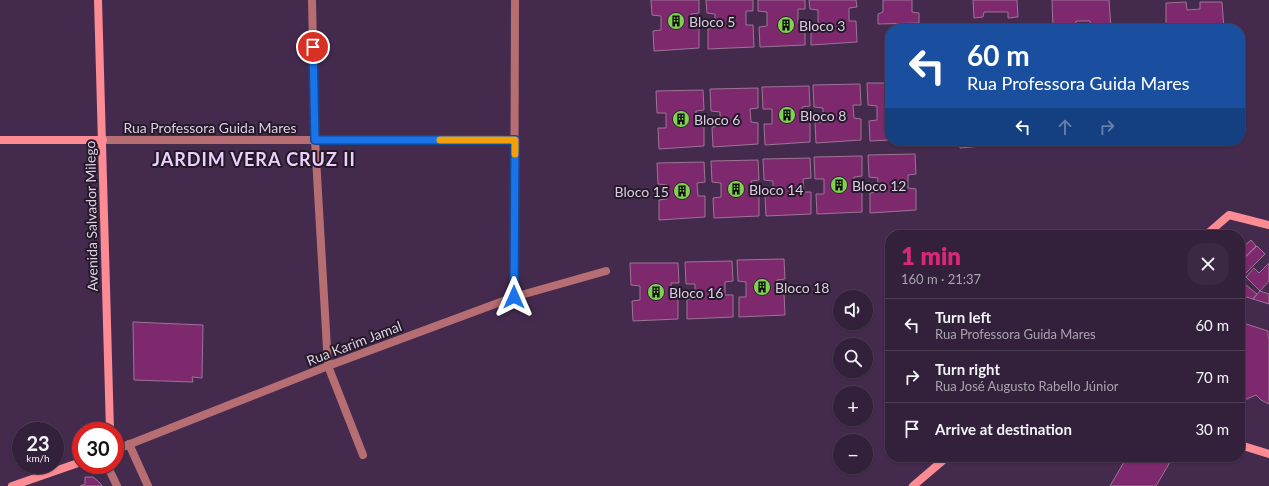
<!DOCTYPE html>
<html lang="en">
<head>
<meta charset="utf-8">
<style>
	:root { --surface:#33203a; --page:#3b2842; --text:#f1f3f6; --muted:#a9a3af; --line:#4e3e54; --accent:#db2777 }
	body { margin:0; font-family:Lato,sans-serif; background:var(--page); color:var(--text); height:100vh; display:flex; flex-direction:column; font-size:15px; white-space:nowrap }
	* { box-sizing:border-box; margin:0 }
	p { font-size:13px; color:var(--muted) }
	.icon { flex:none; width:22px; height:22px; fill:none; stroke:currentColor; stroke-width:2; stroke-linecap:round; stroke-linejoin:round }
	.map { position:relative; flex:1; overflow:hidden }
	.drawer { position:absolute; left:885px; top:230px; width:360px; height:232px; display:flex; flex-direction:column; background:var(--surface); border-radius:16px; box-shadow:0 1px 3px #0004,0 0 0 1px var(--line) }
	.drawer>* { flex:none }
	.banner { position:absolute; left:885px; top:24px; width:360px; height:122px; border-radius:16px; box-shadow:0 1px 3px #0004,0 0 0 1px var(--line); background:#1a4fa0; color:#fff; overflow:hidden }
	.fabs { position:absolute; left:833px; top:290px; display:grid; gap:8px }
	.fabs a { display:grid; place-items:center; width:40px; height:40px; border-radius:50%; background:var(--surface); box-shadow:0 1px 3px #0004,0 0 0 1px var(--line); font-size:20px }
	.speed { position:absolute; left:12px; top:422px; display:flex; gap:8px; font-size:20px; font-weight:700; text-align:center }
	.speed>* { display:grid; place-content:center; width:52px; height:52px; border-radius:50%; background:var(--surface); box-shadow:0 1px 3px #0004,0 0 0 1px var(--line); line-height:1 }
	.speed small { font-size:10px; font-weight:400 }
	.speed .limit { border:6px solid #d22; background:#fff; color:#111 }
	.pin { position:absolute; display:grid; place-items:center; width:34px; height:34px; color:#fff; margin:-17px; border:2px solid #fff; border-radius:50%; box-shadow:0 1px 4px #0007 }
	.me { position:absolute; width:44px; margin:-22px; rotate:0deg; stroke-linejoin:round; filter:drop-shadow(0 0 3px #0008) }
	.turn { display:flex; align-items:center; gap:14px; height:84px; padding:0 16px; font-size:18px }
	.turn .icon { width:52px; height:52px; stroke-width:2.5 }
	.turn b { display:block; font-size:28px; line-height:34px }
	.lanes { display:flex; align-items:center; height:38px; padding:0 16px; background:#0003; justify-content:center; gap:20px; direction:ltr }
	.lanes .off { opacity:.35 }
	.round { display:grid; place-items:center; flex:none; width:42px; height:42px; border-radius:16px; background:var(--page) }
	.head { display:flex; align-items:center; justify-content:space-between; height:68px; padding:0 16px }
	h1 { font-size:24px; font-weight:800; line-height:30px; color:var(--accent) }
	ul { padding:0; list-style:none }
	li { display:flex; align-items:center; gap:12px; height:52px; padding:0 16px; border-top:1px solid var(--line) }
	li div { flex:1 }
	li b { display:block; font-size:15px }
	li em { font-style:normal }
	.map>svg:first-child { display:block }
	.building { fill:#7e296e; stroke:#9d7493 }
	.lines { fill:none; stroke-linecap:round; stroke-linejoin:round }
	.lane { stroke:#b66e73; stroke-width:8 }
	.street { stroke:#b66e73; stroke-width:8 }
	.secondary { stroke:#fd8b94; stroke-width:8 }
	.route-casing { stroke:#114b97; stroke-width:10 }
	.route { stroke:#1a73e8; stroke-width:7 }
	.slow { stroke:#f59e0b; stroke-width:7 }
	.labels { text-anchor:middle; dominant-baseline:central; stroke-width:4; stroke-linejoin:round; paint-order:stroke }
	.poi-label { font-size:14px; fill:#ddcee3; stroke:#241929; text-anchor:start }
	.street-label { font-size:14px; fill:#ddcee3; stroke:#241929 }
	.district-label { font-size:18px; font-weight:bold; letter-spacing:1px; fill:#edcffb; stroke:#241929 }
</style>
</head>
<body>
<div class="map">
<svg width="1269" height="486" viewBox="0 0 1269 486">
	<rect width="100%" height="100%" fill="#442b4e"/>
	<!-- building -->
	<path class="building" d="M651,0h48v13l-8,1 1,13h7v21l-45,3 -1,-20 8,-1v-14l-9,-1z
		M706,0h47v11h-7v14h7l1,22 -46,2v-20l7,-1v-14l-8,-1z
		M758,0h47v9h-7v14h7v22l-45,2 -1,-20 8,-1v-14l-9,-1z
		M809,0h47l1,7 -8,1v13h7l1,21 -46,3v-20l7,-1v-14l-8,-1z
		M883,0h29v12l7,1v10l-41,1v-10l5,-2z
		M973,0h44l1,17 -10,1v-6h-24l-1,5 -9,1z
		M1052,0h57l2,28 -20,1 -1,-8h-14l-1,8h-22z
		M1186,2l1,8 13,-1v-7h22l2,27h-58v-26z
		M867,83h23v57l-20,1 -1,-20 8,-1v-14l-9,-1z
		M860,84l1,21h-8l1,13 7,1v21l-45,3 -1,-21h8v-14l-9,-1 -1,-22z
		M809,86l1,20 -8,1 1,13 7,1v21l-45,3 -1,-21h8v-15h-9l-1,-22z
		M758,88v20l-8,1 1,13 7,1v21l-45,3 -1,-20 8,-1v-14l-9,-1 -1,-22z
		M703,90l1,20 -8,1v13l8,1v21l-45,3 -1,-21h8v-15h-9l-1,-22z
		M959,141h23v5l-22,2z
		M997,141h21v3l-21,1z
		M915,154l1,20 -8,1v13l8,1v21l-46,3v-20l7,-1 1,-14 -9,-1 -1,-22z
		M862,156v20l-8,1 1,13h7v22l-45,2 -1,-20h8v-15h-9l-1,-22z
		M810,158l1,20 -8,1 1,13h7v22l-45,2 -1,-20 8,-1v-14l-9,-1 -1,-21z
		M758,160l1,20 -8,1 1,13 7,1v21l-45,2 -1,-20 8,-1v-14l-9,-1 -1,-21z
		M704,162l1,20 -8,1 1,13h7v21l-46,3v-20l8,-1v-14l-9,-1 -1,-21z
		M1251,240l5,6 -16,16v-12z
		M1257,246l8,8 -25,25v-17z
		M784,259l1,20 -8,1v13h7l1,22 -46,2v-20h7v-15l-8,-1 -1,-21z
		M732,261l1,20 -8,1v13h8v22l-46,2v-20h8v-15h-9l-1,-22z
		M630,263h48l1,20h-8v14h7v22l-45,2 -1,-20 8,-1v-14l-9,-1z
		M1269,263v18l-9,10 -14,-14 8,-9 5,5z
		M1240,280l17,14 -4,5 -13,-4z
		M1260,291l9,3v10l-16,-5z
		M133,322l70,3 -1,53 -10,-1 1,5 -59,-2z
		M1240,322l28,9v6l1,1v66l-8,-4 -5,-5 -16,7v-22l3,-1v-12l-3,-6z
		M1127,457h46l-17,29h-46z
		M85,477h8l7,6 2,3h-22l5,-2z"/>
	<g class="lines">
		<!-- lane -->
		<path class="lane" d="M129,444l19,42
			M107,465l10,21"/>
		<!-- street -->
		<path class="street" d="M312,0l3,140 13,226 35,89
			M103,140h412
			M514,297l1,-297
			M115,450l213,-84 186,-69 92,-26"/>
		<!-- secondary -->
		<path class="secondary" d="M98,0l12,431
			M0,140h103
			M1206,235l23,-20 40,10
			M1240,445l29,9
			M12,486l69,-24
			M913,486l34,-29"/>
	</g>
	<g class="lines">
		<!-- route casing -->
		<g class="route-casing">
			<path id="route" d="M313,47l2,93h200l-1,157"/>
		</g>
		<!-- route -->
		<use href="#route" class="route"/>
		<!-- slow -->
		<path class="slow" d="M440,140h75v14"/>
	</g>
	<!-- icons -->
	<defs>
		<g id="building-disc" transform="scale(0.9)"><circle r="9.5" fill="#80d051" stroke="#241929"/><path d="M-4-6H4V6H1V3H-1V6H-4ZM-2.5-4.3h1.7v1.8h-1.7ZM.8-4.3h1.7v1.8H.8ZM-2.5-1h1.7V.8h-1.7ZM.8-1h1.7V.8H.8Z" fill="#111"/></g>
	</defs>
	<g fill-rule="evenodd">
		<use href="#building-disc" x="676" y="21"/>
		<use href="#building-disc" x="786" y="25"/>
		<use href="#building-disc" x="787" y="115"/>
		<use href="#building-disc" x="681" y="119"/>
		<use href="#building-disc" x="839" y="185"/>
		<use href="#building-disc" x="736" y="189"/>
		<use href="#building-disc" x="682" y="191"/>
		<use href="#building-disc" x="762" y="287"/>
		<use href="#building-disc" x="656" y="292"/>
	</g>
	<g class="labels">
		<!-- poi labels -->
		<g class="poi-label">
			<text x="689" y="21">Bloco 5</text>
			<text x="799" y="25">Bloco 3</text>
			<text x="800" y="115">Bloco 8</text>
			<text x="694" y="119">Bloco 6</text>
			<text x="852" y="185">Bloco 12</text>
			<text x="749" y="189">Bloco 14</text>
			<text x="669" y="191" text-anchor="end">Bloco 15</text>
			<text x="775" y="287">Bloco 18</text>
			<text x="669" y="292">Bloco 16</text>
		</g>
		<!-- street labels -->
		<g class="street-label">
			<text x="210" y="127">Rua Professora Guida Mares</text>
			<text transform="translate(91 216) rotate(-91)">Avenida Salvador Milego</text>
			<text transform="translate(354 343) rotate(-21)">Rua Karim Jamal</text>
		</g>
		<!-- district labels -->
		<g class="district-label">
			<text x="254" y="159">JARDIM VERA CRUZ II</text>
		</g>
	</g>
</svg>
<div class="fabs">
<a><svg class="icon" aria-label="sound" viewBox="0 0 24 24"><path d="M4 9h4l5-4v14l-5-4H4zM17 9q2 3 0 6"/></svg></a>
<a><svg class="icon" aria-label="search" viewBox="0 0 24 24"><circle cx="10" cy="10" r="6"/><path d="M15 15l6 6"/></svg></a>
<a>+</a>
<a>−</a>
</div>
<div class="speed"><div>23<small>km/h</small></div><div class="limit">30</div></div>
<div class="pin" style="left:313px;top:47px;background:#d93025"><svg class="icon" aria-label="arrive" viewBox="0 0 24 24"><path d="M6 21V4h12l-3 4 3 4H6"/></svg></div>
<svg class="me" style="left:514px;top:297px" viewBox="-20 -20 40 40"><path d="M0-17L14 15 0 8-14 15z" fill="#1a73e8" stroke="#fff" stroke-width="4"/></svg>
<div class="banner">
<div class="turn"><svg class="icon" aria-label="left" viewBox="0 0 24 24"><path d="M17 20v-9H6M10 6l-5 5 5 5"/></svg><div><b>60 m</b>Rua Professora Guida Mares</div></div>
<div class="lanes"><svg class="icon" aria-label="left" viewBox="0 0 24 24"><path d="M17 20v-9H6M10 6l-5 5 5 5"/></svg><svg class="icon off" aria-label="ahead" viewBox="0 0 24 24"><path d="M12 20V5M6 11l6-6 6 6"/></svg><svg class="icon off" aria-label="right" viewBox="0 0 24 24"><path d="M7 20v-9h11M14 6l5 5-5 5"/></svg></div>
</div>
<section class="drawer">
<div class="head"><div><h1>1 min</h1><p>160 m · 21:37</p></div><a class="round"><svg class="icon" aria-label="close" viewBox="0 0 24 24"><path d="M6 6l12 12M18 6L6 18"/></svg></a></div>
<ul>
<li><svg class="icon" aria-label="left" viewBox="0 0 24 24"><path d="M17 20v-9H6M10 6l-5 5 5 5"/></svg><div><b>Turn left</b><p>Rua Professora Guida Mares</p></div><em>60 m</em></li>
<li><svg class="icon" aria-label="right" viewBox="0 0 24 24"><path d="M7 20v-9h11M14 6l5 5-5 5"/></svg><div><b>Turn right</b><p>Rua José Augusto Rabello Júnior</p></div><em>70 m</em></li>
<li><svg class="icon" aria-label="arrive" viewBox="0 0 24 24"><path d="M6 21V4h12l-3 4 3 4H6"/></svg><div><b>Arrive at destination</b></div><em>30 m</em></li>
</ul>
</section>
</div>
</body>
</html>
